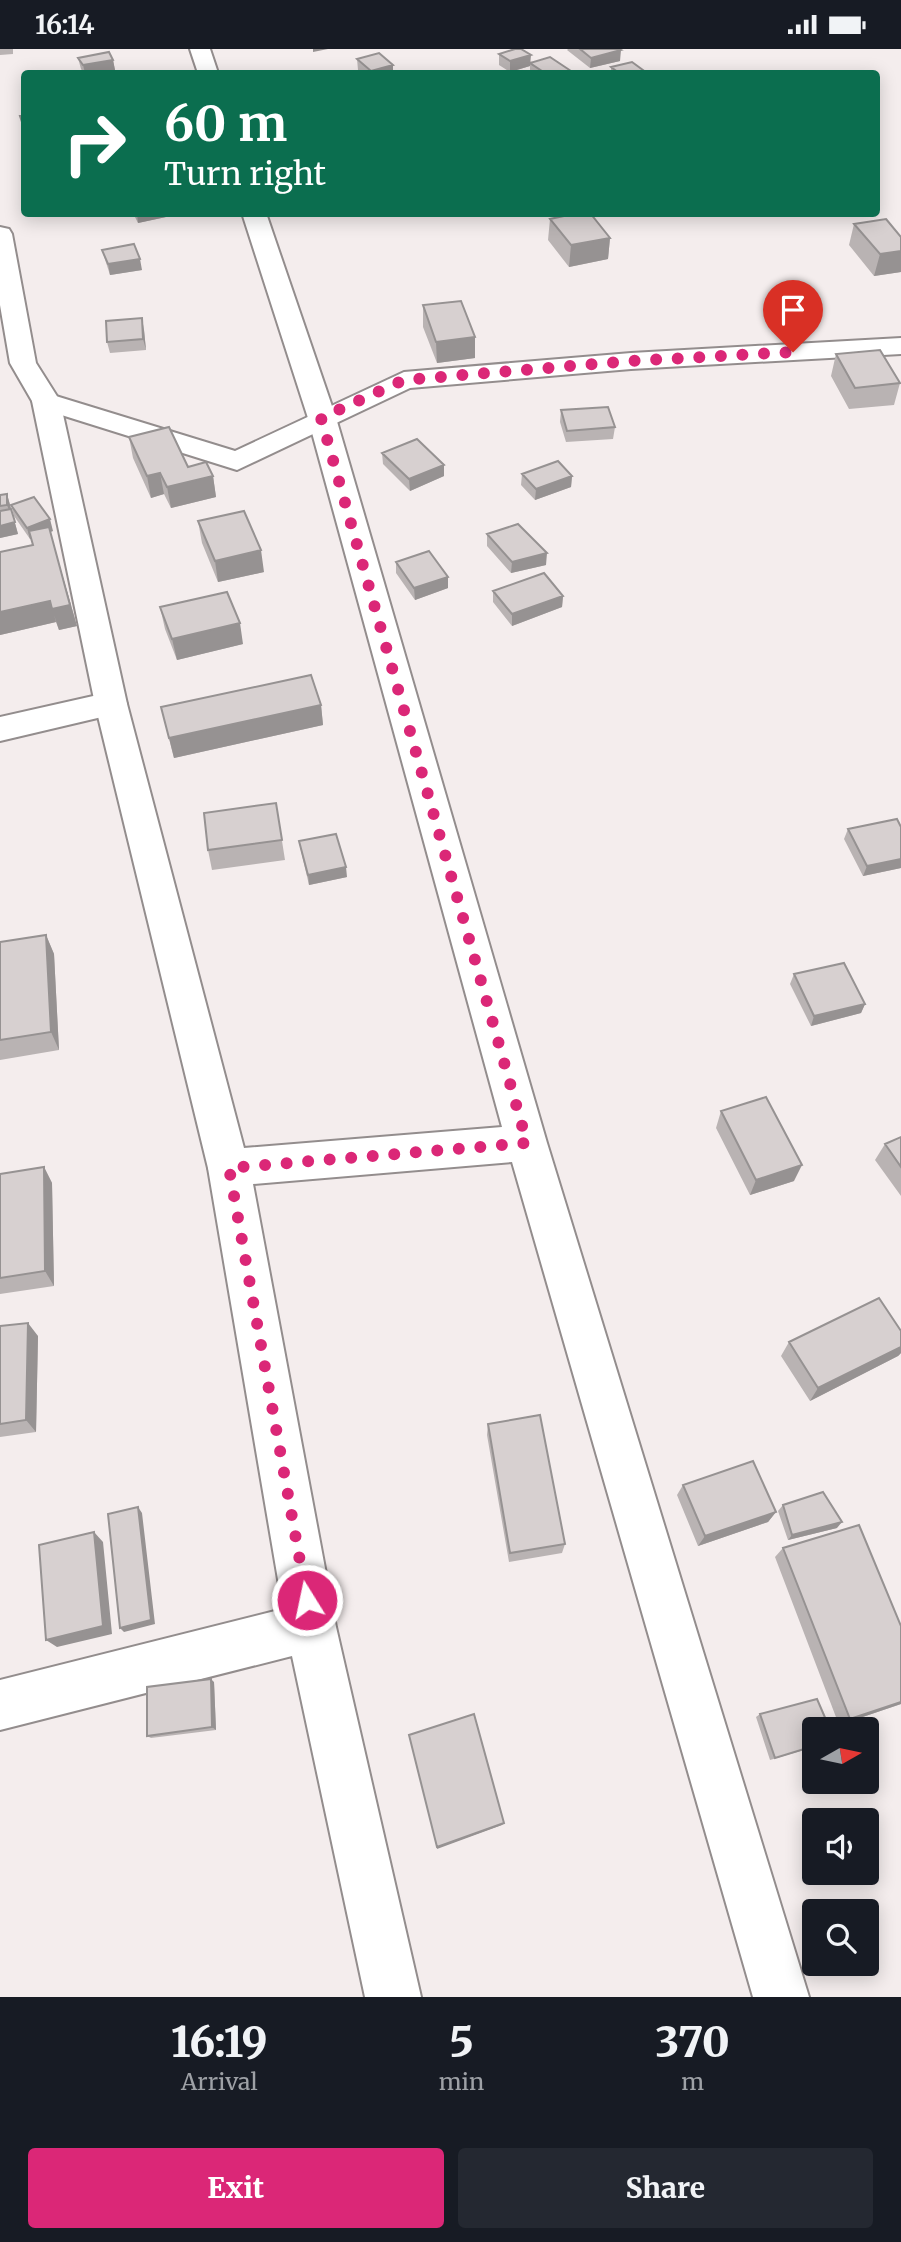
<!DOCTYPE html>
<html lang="en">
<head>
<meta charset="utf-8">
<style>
	:root { --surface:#171b24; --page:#242831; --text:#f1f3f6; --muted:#9ea1a6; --accent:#db2777 }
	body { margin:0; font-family:Merriweather,serif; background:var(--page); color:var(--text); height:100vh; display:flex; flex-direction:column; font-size:26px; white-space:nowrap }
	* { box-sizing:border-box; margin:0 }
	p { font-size:23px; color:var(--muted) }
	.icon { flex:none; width:38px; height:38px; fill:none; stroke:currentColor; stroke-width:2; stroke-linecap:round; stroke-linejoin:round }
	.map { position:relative; height:1948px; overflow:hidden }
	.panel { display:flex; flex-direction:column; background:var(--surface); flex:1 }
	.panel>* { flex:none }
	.guide { position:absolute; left:21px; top:21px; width:859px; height:147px; border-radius:7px; box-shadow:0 4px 18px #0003; background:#0b6e4f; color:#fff; overflow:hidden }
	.needle { width:46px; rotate:81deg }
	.tools { position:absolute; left:802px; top:1668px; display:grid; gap:14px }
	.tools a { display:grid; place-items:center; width:77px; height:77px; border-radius:7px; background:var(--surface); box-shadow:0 4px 18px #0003; font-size:35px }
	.pin { position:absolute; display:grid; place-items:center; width:60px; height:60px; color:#fff; margin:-72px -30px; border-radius:50% 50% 50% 0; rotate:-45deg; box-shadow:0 0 7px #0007 }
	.pin .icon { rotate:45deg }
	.me { position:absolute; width:77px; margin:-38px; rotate:350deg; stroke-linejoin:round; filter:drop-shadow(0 0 5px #0008) }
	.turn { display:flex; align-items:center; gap:24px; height:147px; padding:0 28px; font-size:32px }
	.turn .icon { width:91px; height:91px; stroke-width:2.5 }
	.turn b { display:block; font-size:49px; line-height:60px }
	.eta { display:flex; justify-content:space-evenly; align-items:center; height:119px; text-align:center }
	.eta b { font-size:42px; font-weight:800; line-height:49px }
	.cta { display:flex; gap:14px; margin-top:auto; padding:14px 28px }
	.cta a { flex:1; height:80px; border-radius:7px; background:var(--accent); color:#fff; font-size:28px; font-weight:800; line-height:80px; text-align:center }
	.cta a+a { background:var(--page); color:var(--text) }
	.status { display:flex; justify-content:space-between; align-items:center; height:49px; padding:0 35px; background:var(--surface); direction:ltr }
	.status svg { height:19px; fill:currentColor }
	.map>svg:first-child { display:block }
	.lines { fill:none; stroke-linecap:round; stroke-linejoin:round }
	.minor-casing { stroke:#938d8d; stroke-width:4 }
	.tertiary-casing { stroke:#938d8d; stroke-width:4 }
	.minor { fill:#fff; fill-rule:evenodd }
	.tertiary { fill:#fff; fill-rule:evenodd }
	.wall { fill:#b9b3b3 }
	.shaded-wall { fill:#969292 }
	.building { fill:#d7d0d0; stroke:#969292; stroke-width:2 }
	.route { stroke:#db2777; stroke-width:12; stroke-dasharray:0 21.6 }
</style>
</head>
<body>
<div class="status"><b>16:14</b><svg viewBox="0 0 49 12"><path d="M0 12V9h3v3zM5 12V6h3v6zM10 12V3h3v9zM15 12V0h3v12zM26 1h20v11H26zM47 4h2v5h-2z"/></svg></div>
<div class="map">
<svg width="901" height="1948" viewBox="0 0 901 1948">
	<rect width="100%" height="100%" fill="#f4eded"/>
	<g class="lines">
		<!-- minor casing -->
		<g class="minor-casing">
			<path id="minor" d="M901,289v16l-270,15 -221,19 -173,82 -201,-63 -4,-6 4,-6 10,-2 189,58 169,-79 227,-19z
				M111,643l12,4 4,8 -4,8 -123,29v-24z
				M229,1101l15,5 6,13 86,459 85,370h-56l-73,-341 -292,74v-50l283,-71 -75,-441 6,-13z"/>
		</g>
		<!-- tertiary casing -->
		<g class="tertiary-casing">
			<path id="tertiary" d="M190,0h20l8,24h-20z
				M242,164h24l70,205 211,725 262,854h-56l-241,-835 -283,24 -15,-5 -6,-13 -113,-464 -63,-303 -22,-38 -10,-58v-78l9,2 3,5 24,129 24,38 67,303 117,444 258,-21 -194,-709z"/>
		</g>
		<!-- minor -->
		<use href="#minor" class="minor"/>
		<!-- tertiary -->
		<use href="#tertiary" class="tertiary"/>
	</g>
	<!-- wall -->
	<path class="wall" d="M0,0h13v5l-13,1z
		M568,0h51l1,12 -30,7 -23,-18z
		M499,5l72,17 -1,2h-40v-7l-20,6 -11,-7z
		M78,9l35,2 2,10 -17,3h-14l-3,-4z
		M357,10l36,14h-31l-4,-3z
		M611,18l36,6h-36z
		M133,164h32l1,4 -28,6z
		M550,170l60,19 -2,21 -39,8 -21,-27z
		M854,175l47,13v35l-27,4 -25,-31z
		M102,201l40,20 -32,5z
		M423,256l52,32v21l-38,5 -14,-36z
		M144,281l2,20 -36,3 -3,-11z
		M836,305l64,29 -6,22 -45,4 -18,-33z
		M561,361l54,17 -2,12 -47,3 -6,-20z
		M129,388l59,30 25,9 3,21 -45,11 -7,-14 -13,4 -18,-40z
		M382,404l62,12v11l-34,15 -27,-27z
		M522,425l50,2 -1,11 -36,13 -14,-15z
		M7,445l11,40 -18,4v-43z
		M11,456l42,26 -3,1 27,94 -18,4 -3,-8 -56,13v-83l33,-7 -2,-6h-1l-16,-23z
		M198,472l66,51 -46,10 -16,-39z
		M487,485l59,31 -35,8 -24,-27z
		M396,513l52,26 -33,12 -19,-27z
		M493,542l70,5 -1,11 -50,19 -19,-24z
		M160,558l83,37 -66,16 -12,-31z
		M321,656l2,20 -149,33 -13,-51z
		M276,754l9,57 -73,10 -4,-20z
		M901,778v41l-38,8 -19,-37 4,-10z
		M299,792l48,36 -38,8 -8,-34z
		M46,886l8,19 5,96 -59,10v-118z
		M794,925l71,30 -4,9 -50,13 -21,-42z
		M721,1062l73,70 -44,14 -34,-67z
		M901,1088v59l-26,-36 10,-16z
		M44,1118l8,16 2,103 -54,8v-120z
		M0,1277l38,10 -2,96 -36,5z
		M901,1282v22l-3,3 -88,45 -29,-45 8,-14z
		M488,1375l77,120 -3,9 -53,9 -22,-127z
		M683,1436l93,27 -8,10 -70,24 -21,-51z
		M783,1456l54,23 -49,12 -10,-29z
		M783,1499l118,156 -62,21 -64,-168z
		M214,1633l2,48 -65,8 -4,-2z
		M760,1665l54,15v18l-44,13 -14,-43z"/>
	<!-- shaded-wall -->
	<path class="shaded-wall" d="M313,0h15l-15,3z
		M621,1l-1,11 -30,7 1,-10z
		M531,6l-1,11 -20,6v-11z
		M113,11l2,10 -17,3h-13l-2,-8z
		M393,16v8h-22v-2z
		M137,164h28l1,4 -28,6z
		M610,189l-2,21 -39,8 2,-22z
		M901,202v21l-27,4 6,-22z
		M140,210l2,11 -32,5 -2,-11z
		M142,269l2,12 2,20 -3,-11z
		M475,288v21l-38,5 -1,-21z
		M444,416v11l-34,15 -1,-12z
		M160,424l4,21 -13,4 -4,-22z
		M213,427l3,21 -45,11 -4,-21z
		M572,427l-1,11 -36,13 1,-11z
		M7,445l11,40 -18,4v-12l11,-10 -4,-11z
		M50,470l3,12 -3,1 27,94 -18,4 -7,-21 -2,-77 -20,7 -3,-11z
		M261,501l3,22 -46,10 -3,-21z
		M547,504l-1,12 -35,8 1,-11z
		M448,528v11l-33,12 -1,-12z
		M563,547l-1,11 -50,19v-12z
		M50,552l6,21 -56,13v-23z
		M240,574l3,21 -66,16 -5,-21z
		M321,656l2,20 -149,33 -5,-20z
		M901,810v9l-38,8 4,-10z
		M346,818l1,10 -38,8 -1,-10z
		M46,886l8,19 5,96 -8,-18z
		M865,955l-4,9 -50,13 3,-10z
		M802,1116l-8,16 -44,14 6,-15z
		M44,1118l8,16 2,103 -9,-15z
		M28,1274l10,13 -2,96 -10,-12z
		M901,1298v6l-3,3 -88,45 8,-13z
		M138,1458l4,6 13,111 -31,8 -4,-4z
		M776,1463l-8,10 -70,24 7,-10z
		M842,1473l-5,6 -49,12 4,-5z
		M94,1483l9,10 9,92 -55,13 -11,-7z
		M211,1630l3,3 2,48 -4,-3z
		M901,1653v2l-62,21 11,-6z
		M504,1774l-2,2 -65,24v-2z"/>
	<!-- building -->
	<path class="building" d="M515,0h6l10,6 -21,6 -11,-7z
		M580,0h39l2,1 -30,8z
		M109,3l4,8 -30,5 -5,-7z
		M379,4l14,12 -22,6 -14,-12z
		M550,8l21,14 -8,2h-18l-15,-10z
		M632,13l15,11h-28l-8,-6z
		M20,67h4v12z
		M578,164h12l20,25 -39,7 -21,-26z
		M886,170l15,18v14l-21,3 -26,-30z
		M134,195l6,15 -32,5 -6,-14z
		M461,252l14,36 -39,5 -13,-37z
		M142,269l1,21 -36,3 -1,-21z
		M880,301l20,33 -45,5 -19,-34z
		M608,358l7,20 -48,4 -6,-21z
		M169,378l19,40 18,-5 7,14 -46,11 -7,-14 -13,3 -18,-39z
		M417,390l27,26 -35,14 -27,-26z
		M558,412l14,15 -36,13 -14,-15z
		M7,445v11l-7,1v-11z
		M34,448l16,22 -23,9 -16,-23z
		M11,460l4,13 -15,4v-15z
		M244,462l17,39 -46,11 -17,-40z
		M518,475l29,29 -35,9 -25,-28z
		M49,478l21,78 -18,4 -2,-8 -50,11v-60l33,-7 -4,-14z
		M429,502l19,26 -34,11 -18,-26z
		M544,524l19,23 -51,18 -19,-23z
		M227,543l13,31 -68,16 -12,-32z
		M311,626l10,30 -152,33 -8,-31z
		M276,754l6,37 -74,10 -4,-37z
		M897,770l4,8v32l-34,7 -19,-37z
		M336,785l10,33 -38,8 -9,-34z
		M46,886l5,97 -51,8v-98z
		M844,914l21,41 -51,12 -20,-42z
		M766,1048l36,68 -46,15 -35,-69z
		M901,1088v30l-16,-23z
		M44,1118l1,104 -45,7v-104z
		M879,1249l22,33v16l-83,41 -29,-46z
		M28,1274l-2,97 -26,4v-98z
		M540,1366l25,129 -55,9 -22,-129z
		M753,1412l23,51 -71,24 -22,-51z
		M823,1443l19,30 -50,13 -9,-30z
		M138,1458l13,113 -31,8 -12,-114z
		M859,1476l42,101v76l-51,17 -67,-171z
		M94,1483l9,94 -57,14 -7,-95z
		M211,1630l1,48 -65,9v-49z
		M817,1650l13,30h-16v17l-39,12 -15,-44z
		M474,1665l30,109 -67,24 -28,-112z"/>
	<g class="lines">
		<!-- route -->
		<path class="route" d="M307,1551l-78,-432 298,-25 -206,-725 83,-38 227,-19 162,-9"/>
	</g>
</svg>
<div class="tools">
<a><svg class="needle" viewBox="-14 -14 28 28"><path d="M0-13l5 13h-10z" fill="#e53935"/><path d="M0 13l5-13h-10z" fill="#9ea1a6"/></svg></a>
<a><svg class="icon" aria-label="sound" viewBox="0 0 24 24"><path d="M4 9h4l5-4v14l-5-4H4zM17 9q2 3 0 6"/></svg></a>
<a><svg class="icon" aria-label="search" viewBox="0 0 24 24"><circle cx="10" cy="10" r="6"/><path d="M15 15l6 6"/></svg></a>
</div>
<div class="pin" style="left:793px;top:303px;background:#d93025"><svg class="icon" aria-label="arrive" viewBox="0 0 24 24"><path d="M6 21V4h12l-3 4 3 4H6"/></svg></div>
<svg class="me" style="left:307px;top:1551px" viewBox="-20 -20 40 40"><circle r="17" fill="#db2777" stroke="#fff" stroke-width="3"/><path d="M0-11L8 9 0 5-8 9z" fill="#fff"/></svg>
<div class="guide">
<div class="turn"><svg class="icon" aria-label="right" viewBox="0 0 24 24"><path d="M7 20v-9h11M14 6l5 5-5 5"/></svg><div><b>60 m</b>Turn right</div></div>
</div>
</div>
<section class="panel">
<div class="eta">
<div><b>16:19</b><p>Arrival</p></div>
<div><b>5</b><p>min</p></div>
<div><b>370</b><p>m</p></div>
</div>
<div class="cta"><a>Exit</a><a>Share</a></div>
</section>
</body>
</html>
